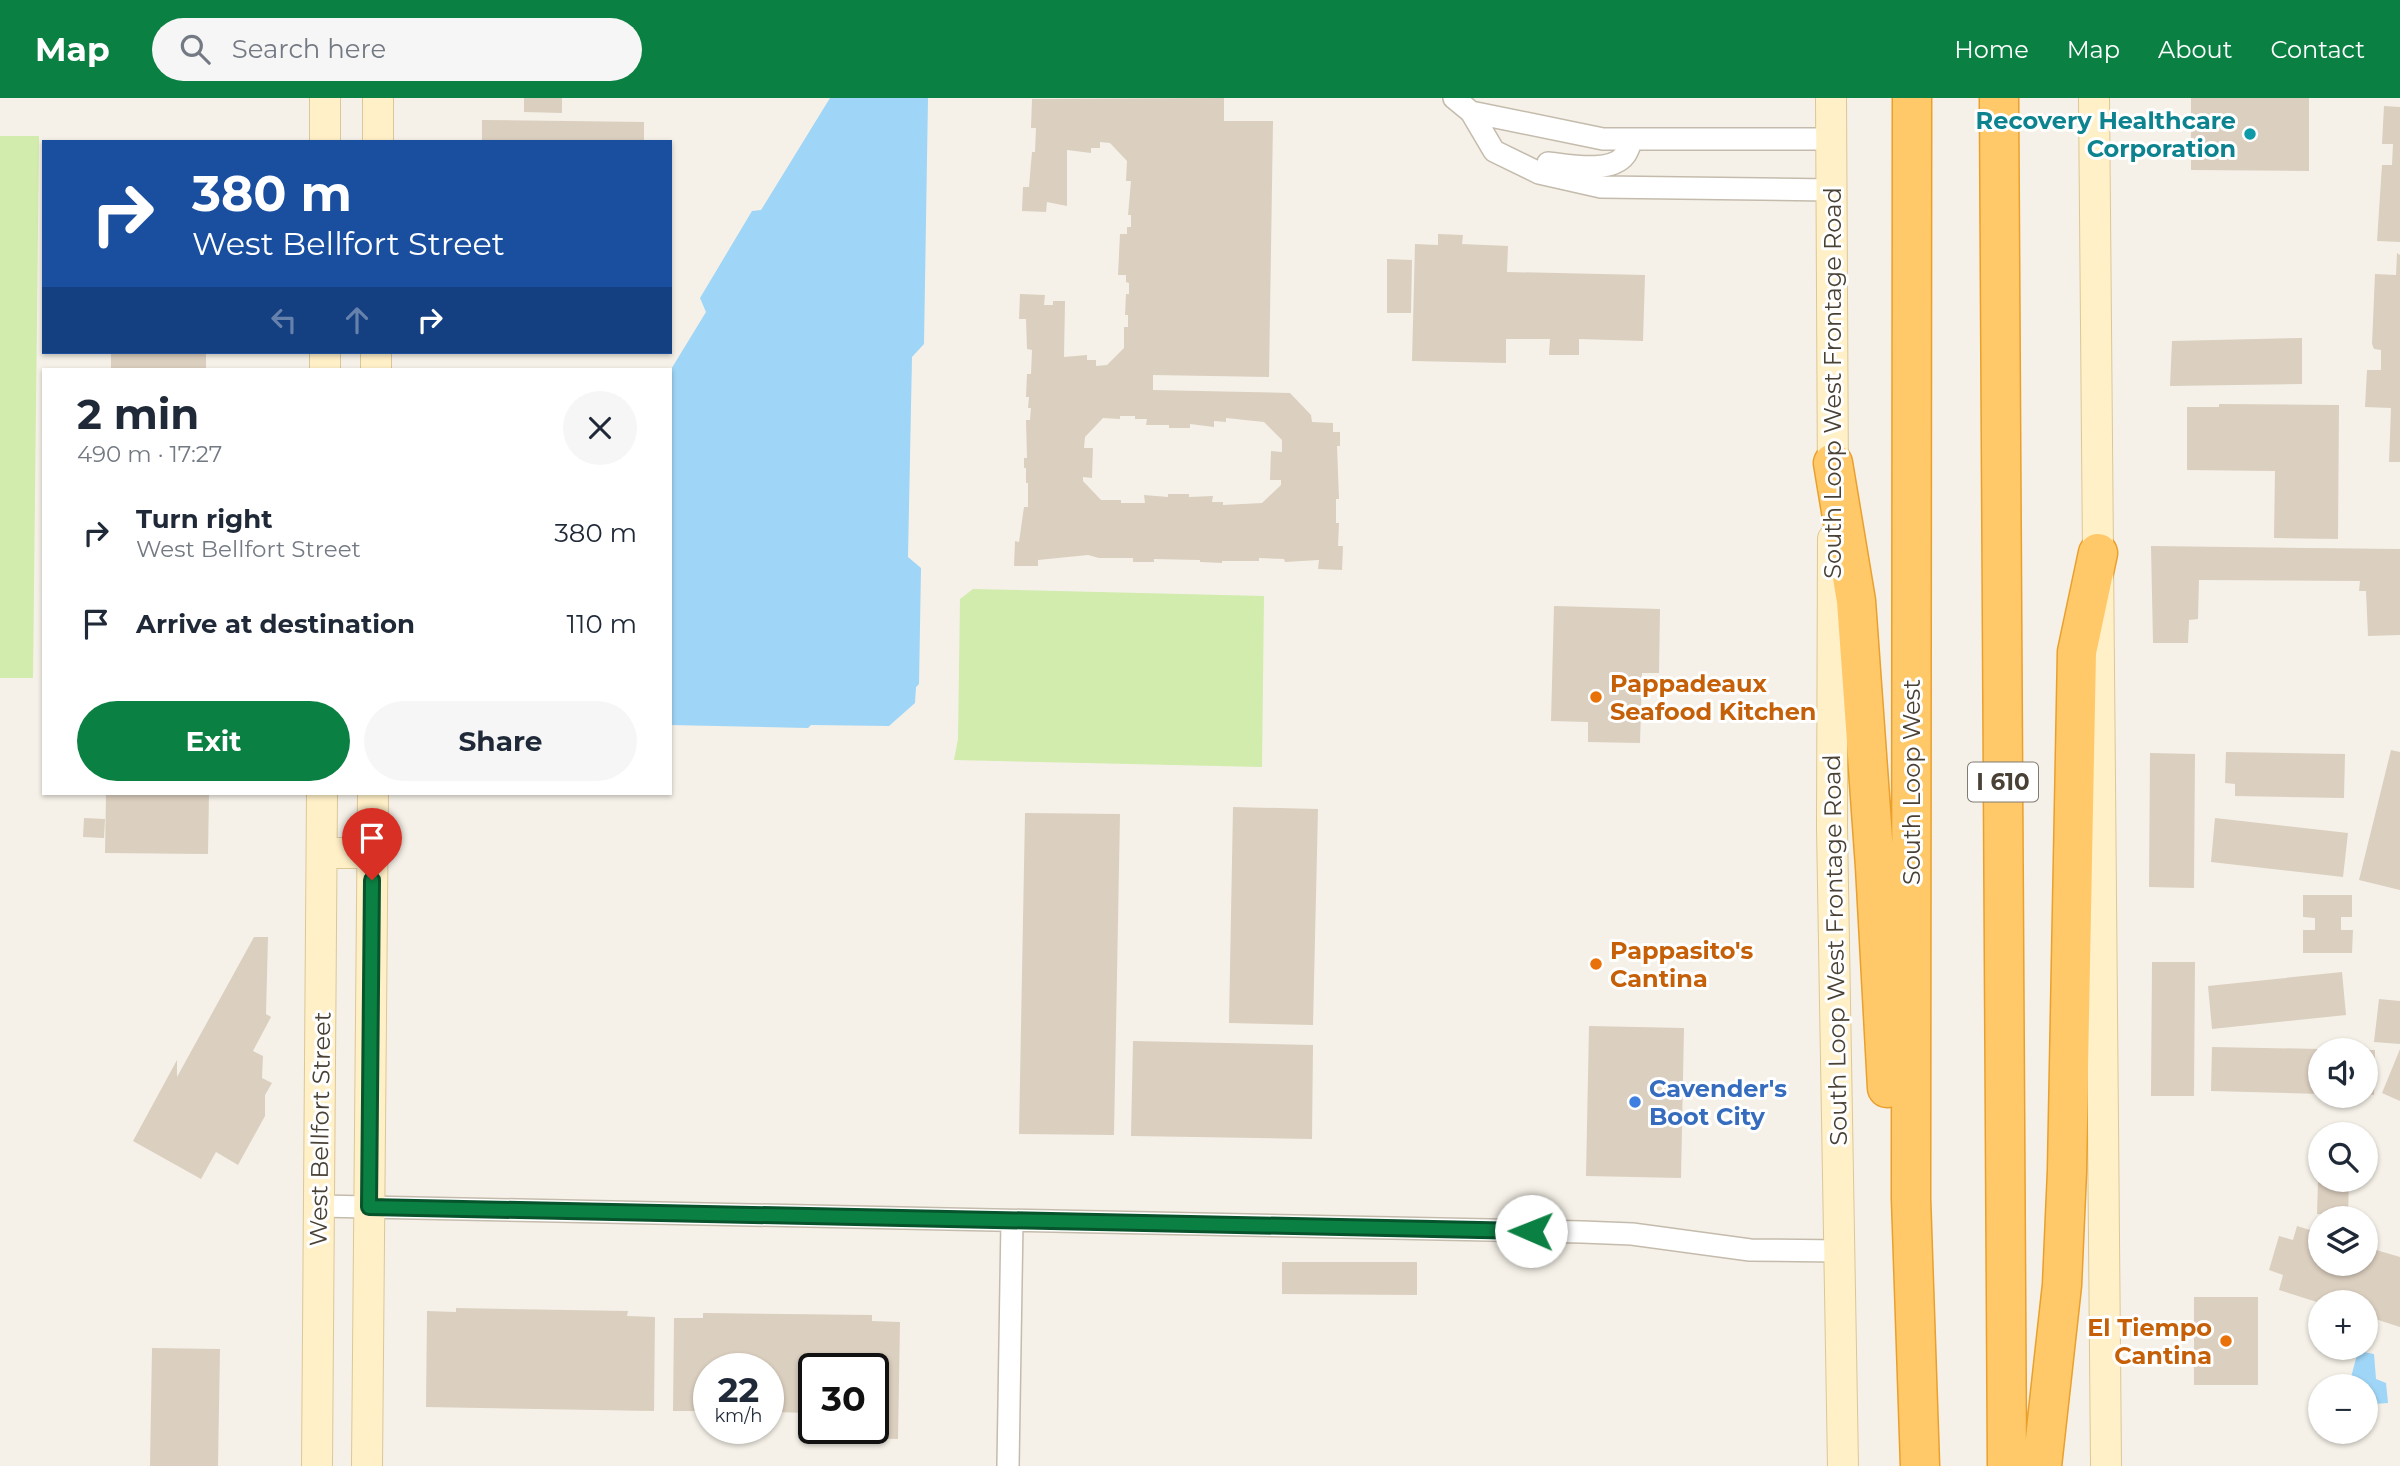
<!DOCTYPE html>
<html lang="en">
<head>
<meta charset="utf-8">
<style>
	:root { --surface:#fff; --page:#f6f6f7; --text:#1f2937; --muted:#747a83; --accent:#0b8043 }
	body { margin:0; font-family:Montserrat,sans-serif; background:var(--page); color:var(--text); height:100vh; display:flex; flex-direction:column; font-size:26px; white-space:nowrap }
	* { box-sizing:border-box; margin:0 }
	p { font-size:23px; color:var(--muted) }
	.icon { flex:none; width:38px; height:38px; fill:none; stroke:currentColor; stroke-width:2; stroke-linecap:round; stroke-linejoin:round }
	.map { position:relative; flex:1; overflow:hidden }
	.sheet { position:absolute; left:42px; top:270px; width:630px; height:427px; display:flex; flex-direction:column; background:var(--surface); border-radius:0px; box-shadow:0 2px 5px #0004 }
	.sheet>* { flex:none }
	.guide { position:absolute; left:42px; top:42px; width:630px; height:214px; border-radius:0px; box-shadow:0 2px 5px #0004; background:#1a4fa0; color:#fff; overflow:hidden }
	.tools { position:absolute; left:2308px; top:940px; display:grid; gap:14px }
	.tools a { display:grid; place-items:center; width:70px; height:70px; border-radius:50%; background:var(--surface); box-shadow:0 2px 5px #0004; font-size:35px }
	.speed { position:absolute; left:693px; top:1255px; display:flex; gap:14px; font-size:35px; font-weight:700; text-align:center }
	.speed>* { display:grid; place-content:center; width:91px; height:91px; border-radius:50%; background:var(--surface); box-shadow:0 2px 5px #0004; line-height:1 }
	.speed small { font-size:18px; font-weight:400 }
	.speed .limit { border:4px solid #111; border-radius:10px; background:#fff; color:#111 }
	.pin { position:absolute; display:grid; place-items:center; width:60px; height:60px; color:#fff; margin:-72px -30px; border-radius:50% 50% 50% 0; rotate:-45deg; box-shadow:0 0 7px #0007 }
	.pin .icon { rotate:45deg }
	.me { position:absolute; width:77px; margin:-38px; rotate:271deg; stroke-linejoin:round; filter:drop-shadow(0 0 5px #0008) }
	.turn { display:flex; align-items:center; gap:24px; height:147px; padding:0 35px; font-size:32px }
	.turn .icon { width:91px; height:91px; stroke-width:2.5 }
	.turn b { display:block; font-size:49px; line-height:60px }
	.lanes { display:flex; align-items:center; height:66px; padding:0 35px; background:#0003; justify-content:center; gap:35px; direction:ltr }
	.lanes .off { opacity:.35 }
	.round { display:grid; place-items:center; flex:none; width:74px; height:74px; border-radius:37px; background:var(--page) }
	.headline { display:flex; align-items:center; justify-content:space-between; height:119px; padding:0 35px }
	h1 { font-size:42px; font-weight:700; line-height:52px }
	.cta { display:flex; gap:14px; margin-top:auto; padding:14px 35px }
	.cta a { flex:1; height:80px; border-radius:42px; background:var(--accent); color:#fff; font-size:28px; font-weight:700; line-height:80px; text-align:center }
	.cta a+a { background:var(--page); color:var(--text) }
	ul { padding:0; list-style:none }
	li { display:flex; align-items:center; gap:21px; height:91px; padding:0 35px }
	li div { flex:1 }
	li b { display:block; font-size:26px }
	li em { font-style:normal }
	header { display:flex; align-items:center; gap:42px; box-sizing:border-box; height:98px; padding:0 35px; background:var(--accent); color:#fff }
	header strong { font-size:33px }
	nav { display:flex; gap:38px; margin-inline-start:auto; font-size:24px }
	.search { width:490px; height:63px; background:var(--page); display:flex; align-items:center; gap:18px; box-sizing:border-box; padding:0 24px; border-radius:38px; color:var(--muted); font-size:26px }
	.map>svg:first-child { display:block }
	.green { fill:#d1ecad }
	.water { fill:#9fd5f6 }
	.building { fill:#dbcfbf; fill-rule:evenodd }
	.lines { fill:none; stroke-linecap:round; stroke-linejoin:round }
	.street-casing { stroke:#c4bbac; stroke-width:24 }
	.secondary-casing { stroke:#dcc796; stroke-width:32 }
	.highway-casing { stroke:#eaa02d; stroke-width:41 }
	.street { stroke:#fff; stroke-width:21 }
	.secondary { stroke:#fff0c8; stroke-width:30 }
	.highway { stroke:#ffc969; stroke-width:38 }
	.route-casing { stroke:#07532c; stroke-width:18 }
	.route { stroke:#0b8043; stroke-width:12 }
	.culture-dot { fill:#0f9aa8; stroke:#fff; stroke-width:2.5 }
	.food-dot { fill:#e8710a; stroke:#fff; stroke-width:2.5 }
	.shop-dot { fill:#3f7fe0; stroke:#fff; stroke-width:2.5 }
	.labels { text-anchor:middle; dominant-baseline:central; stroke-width:6; stroke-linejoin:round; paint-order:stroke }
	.shield { fill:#fff; stroke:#807a72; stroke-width:2 }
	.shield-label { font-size:23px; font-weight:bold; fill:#494136 }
	.culture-label { font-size:24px; font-weight:bold; fill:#0d838f; stroke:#fff; text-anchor:end }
	.street-label { font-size:24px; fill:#494136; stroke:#fff }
	.food-label { font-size:24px; font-weight:bold; fill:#c56008; stroke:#fff; text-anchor:start }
	.shop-label { font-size:24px; font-weight:bold; fill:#366cbe; stroke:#fff; text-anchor:start }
</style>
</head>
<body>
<header>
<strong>Map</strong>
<div class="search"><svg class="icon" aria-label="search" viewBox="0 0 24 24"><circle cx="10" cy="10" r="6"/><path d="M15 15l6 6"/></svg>Search here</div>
<nav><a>Home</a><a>Map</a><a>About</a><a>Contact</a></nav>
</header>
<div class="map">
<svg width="2400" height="1368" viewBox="0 0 2400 1368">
	<rect width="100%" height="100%" fill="#f5f1e8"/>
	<!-- green -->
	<path class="green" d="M0,38h39l-6,542h-33z
		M973,491l291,7 -2,171 -308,-7 4,-21 2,-140z"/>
	<!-- water -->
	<path class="water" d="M830,0h98l-4,246 -12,13 -4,200 13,11 -2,116 -3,3 -1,16 -26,23 -78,-1 -3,3 -138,-3v-354l36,-59 -6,-14 52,-87 9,-1z
		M2358,1253l16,3 2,25 10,4 2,20 -14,1 -8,-7v-11h-11l-5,-5z"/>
	<!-- building -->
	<path class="building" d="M524,0h38v15l-38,-1z
		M1224,0v23h49l-4,256 -116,-2v15l137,3 21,22 1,7 21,1v9h7v14h-3l2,53h-3v24h3l-1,23h5l-1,24 -24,-1 1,-9 -34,2 -1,-3 -25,-1v3h-37v2l-22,-1v-2l-46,-1v3h-21v-4h-34l-11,-3 -50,5v6h-24l1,-25 4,1 5,-35h4v-24h-2v-15h-2v-10h3l-1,-38h4l1,-12h-3l1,-11h-3l1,-23h4l1,-24 -5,-1 -1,-30h-7l1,-25 25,1 -1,10h9v-4h12l-1,56 23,-2v5h9v6l11,-1 17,-17v-21h4v-12h-3l1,-21h3v-11l-3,-1v-7h-8l2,-41h7v-7h4v-12h-3l3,-34h-5l1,-20 -17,-18 -10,-1v6h-9v5l-24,-3v56l-20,-4 -1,10 -24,-1 1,-24h6l3,-35h3l1,-24h-5l1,-29zM1120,318h15v3h12l-1,6h23v3h21v-4l24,3v-6l12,1v-4l38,4 18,18v12l-11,-1 -1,29h11v5l-19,18 -39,2v-3h-11l1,-6 -24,1v-3h-21v3l-24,-2 1,8h-24v-3h-20l-18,-19v-4l9,1 1,-30h-9l1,-11 18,-19 17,1z
		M2191,0h118v73l-118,-1z
		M2384,8l16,1v135l-23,-1 5,-76h10l1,-21h-11z
		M482,22l162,2v20h-162z
		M1438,136l25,1 -1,9 46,2 -1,26 138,3 -2,66 -64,-2v16h-30l1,-16h-44v24l-94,-2 3,-117 23,1z
		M2397,155l3,2v207h-11l2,-54 -26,-1 2,-37h14v-20l-7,-1 -2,-5 3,-70 21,1z
		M1387,161l25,1 -1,53h-24z
		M2302,240v46l-132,2 2,-45z
		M111,254h95v17h-95z
		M2219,306l120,1 -1,134 -64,-1 1,-67 -88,-1v-63h32z
		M2151,448l249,3v86l-32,1 -2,-45h-7l1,-10 -161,-1 -1,39 -9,1 -1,23h-35z
		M1554,508l106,3 -1,64h-17l-2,70 -52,-1v-20l-37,-1z
		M2391,652l9,2v138l-41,-10z
		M2226,654l119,2 -1,44 -109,-2v-12l-10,-1z
		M2150,655l45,1 -1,134 -45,-1z
		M106,695h103l-1,61 -103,-1z
		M1233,709l85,2 -5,216 -84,-2z
		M1025,715l95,1 -6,321 -95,-1z
		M84,720l21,1 -1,19 -21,-1z
		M2215,720l133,15 -5,44 -132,-15z
		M2303,797h49v22h-11v13h12l-1,23h-49v-23h12v-12l-12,-1z
		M254,839h14l-2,77 5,3 -18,34 10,5 -1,22 10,5 -7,12v21l-27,49 -22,-13 -15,27 -68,-38 44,-81v17z
		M2152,864h43l-1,134h-43z
		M2342,874l4,43 -134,14 -4,-43z
		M2379,901l21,2v43l-26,-2z
		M1589,928l95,2 -3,150 -95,-2z
		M1133,943l180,4 -1,94 -181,-3z
		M2212,949l108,2v45l-109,-3z
		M2400,951v52l-18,-8z
		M2366,952h9l-1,45 -8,-1z
		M2318,1083h31l-1,34 -31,-1z
		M2297,1128l23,7v31h46v-17l34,10v70l-34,-11v-14l-46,1 -41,-13 4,-15 -14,-5 10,-34 14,4z
		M1282,1164h135v33l-135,-1z
		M2194,1199h64v88h-64z
		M456,1210l172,3 -1,5 28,1 -1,94 -228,-4 1,-96 29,1z
		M703,1215l169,2v6l28,1 -2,117 -39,-1v-10h14v-60h-59v45l-46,-1v-44h-59v43h-36l1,-93h29z
		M152,1250l68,1 -2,117h-68z"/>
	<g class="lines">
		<!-- street casing -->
		<g class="street-casing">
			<path id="street" d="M1454,0l17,14 23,39 45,22 62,14 230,3
				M1471,14l132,27h228
				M1548,65c20,2 63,11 77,-8 3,-4 5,-11 7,-15
				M320,1108l1262,26 50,2 118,16 91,1
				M1008,1368l4,-245"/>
		</g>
		<!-- secondary casing -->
		<g class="secondary-casing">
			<path id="secondary" d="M1831,0l2,388
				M2094,0l12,1368
				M325,44v-44
				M378,44v-44
				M325,271v-17
				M376,271v-17
				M1833,441l-1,289 11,638
				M323,755h49
				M317,1368l5,-673
				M367,1368l6,-673"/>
		</g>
		<!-- highway casing -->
		<g class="highway-casing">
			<path id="highway" d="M1912,0l-1,1100 9,268
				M1999,0l8,1368
				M1833,365l23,138 19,266 12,221
				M2042,1368l20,-181 5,-114 10,-519 21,-99"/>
		</g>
		<!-- street -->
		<use href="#street" class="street"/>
		<!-- secondary -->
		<use href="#secondary" class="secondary"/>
		<!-- highway -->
		<use href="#highway" class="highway"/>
	</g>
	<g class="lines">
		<!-- route casing -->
		<g class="route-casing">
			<path id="route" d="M372,782l-3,327 1162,24"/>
		</g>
		<!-- route -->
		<use href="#route" class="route"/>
	</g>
	<!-- markers -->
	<circle class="culture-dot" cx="2250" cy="36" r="7"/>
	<g class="food-dot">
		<circle cx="1596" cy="599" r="7"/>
		<circle cx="1596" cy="866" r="7"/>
		<circle cx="2226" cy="1243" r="7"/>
	</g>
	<circle class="shop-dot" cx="1635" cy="1004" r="7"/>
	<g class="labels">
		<!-- shield labels -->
		<rect class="shield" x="1968" y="664.5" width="70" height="39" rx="5"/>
		<g class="shield-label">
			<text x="2003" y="684">I 610</text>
		</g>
		<!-- culture labels -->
		<g class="culture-label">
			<text x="2236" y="22">Recovery Healthcare<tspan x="2236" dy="28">Corporation</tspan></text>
		</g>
		<!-- street labels -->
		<g class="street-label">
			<text transform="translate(1832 285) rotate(-90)">South Loop West Frontage Road</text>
			<text transform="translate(1911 684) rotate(-90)">South Loop West</text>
			<text transform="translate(1835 852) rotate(-91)">South Loop West Frontage Road</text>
			<text transform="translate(320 1031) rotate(-89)">West Bellfort Street</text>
		</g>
		<!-- food labels -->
		<g class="food-label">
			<text x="1610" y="585">Pappadeaux<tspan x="1610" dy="28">Seafood Kitchen</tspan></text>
			<text x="1610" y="852">Pappasito's<tspan x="1610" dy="28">Cantina</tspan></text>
			<text x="2212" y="1229" text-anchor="end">El Tiempo<tspan x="2212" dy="28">Cantina</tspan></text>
		</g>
		<!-- shop labels -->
		<g class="shop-label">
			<text x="1649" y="990">Cavender's<tspan x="1649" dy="28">Boot City</tspan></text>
		</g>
	</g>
</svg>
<div class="tools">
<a><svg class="icon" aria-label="sound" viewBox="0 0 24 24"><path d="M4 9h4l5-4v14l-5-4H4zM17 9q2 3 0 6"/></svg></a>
<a><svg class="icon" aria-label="search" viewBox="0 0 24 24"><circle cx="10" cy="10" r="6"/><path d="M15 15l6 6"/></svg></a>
<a><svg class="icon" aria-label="layers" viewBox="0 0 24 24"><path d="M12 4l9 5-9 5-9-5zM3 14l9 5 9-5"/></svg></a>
<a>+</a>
<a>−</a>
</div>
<div class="speed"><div>22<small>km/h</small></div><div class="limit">30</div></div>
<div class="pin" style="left:372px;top:782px;background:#d93025"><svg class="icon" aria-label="arrive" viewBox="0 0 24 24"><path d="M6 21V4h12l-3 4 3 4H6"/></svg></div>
<svg class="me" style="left:1531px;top:1133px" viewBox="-20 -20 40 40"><circle r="19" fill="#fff"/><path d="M0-13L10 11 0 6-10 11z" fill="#0b8043"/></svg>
<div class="guide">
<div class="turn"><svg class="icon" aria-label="right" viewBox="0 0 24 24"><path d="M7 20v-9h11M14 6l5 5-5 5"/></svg><div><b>380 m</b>West Bellfort Street</div></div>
<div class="lanes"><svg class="icon off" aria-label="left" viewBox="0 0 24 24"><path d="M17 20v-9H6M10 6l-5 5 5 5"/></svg><svg class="icon off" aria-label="ahead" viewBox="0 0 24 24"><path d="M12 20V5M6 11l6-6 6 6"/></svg><svg class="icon" aria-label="right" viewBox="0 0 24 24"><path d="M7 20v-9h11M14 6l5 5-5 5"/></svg></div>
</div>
<section class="sheet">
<div class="headline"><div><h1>2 min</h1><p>490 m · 17:27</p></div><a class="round"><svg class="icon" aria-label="close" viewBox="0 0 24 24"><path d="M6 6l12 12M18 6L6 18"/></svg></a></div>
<ul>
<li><svg class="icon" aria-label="right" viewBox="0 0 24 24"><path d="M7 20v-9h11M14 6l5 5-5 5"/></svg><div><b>Turn right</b><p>West Bellfort Street</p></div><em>380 m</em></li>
<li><svg class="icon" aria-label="arrive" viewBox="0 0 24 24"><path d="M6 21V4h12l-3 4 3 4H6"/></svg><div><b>Arrive at destination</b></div><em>110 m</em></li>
</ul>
<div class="cta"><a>Exit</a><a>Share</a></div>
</section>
</div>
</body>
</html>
